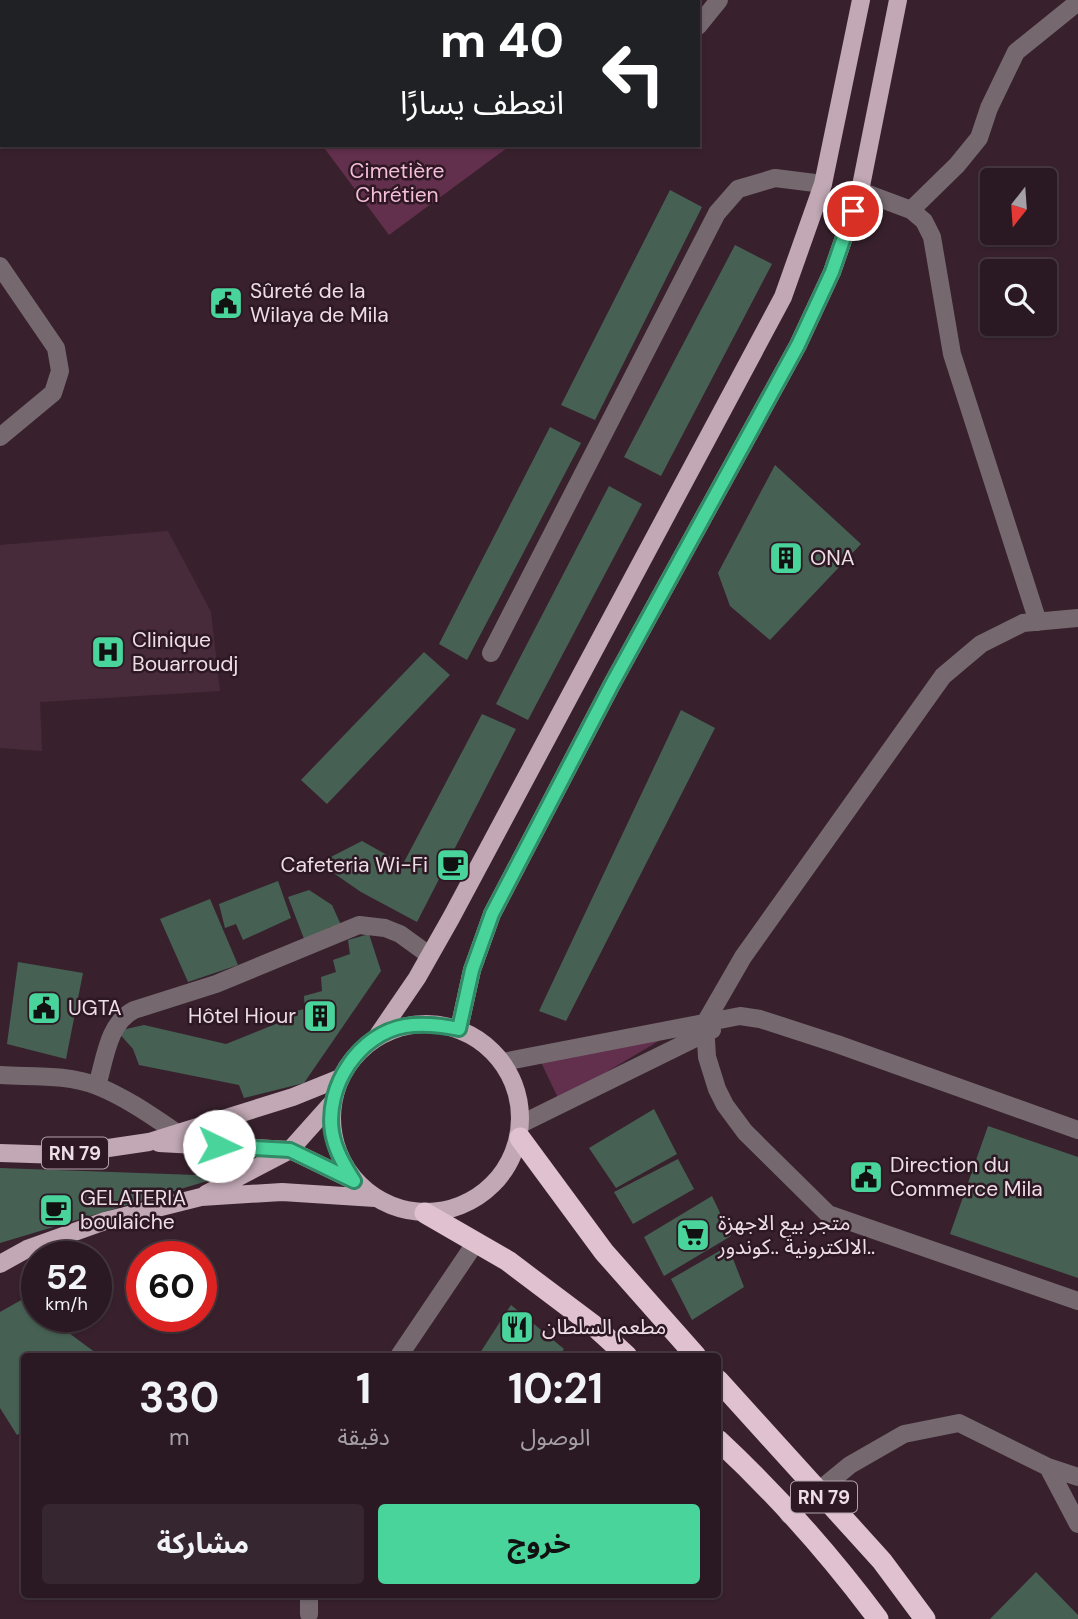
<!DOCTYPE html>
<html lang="ar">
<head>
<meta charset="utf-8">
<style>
	:root { --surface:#2a1922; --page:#36262f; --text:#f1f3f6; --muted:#a5a0a5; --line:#463840; --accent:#49d49c }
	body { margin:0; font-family:"DM Sans","Noto Sans Arabic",sans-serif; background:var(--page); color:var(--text); direction:rtl; height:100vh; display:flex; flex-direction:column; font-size:26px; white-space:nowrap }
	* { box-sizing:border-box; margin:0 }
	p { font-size:23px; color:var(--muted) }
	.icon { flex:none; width:38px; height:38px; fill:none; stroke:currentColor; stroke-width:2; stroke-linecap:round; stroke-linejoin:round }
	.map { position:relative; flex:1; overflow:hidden; direction:ltr }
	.panel { position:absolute; left:21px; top:1353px; width:700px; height:245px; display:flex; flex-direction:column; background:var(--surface); border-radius:7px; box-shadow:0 2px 5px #0004,0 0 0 2px var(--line); direction:rtl }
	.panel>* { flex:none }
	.guide { position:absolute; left:0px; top:0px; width:700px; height:147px; box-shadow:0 2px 5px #0004,0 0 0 2px var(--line); direction:rtl; background:#202124; color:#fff; overflow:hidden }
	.needle { width:46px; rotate:197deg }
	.buttons { position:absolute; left:980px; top:168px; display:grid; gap:14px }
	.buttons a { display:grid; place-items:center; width:77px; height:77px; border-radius:7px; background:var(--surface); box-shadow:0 2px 5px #0004,0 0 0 2px var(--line); font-size:35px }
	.speed { position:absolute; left:21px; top:1241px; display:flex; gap:14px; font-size:35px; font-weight:700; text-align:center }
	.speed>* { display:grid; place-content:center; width:91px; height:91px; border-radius:50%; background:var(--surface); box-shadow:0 2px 5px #0004,0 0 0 2px var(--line); line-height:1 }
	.speed small { font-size:18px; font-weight:400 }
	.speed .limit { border:10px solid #d22; background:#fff; color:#111 }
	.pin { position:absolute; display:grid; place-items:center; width:60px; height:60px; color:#fff; margin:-30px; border:4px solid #fff; border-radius:50%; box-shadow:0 2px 7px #0007 }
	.me { position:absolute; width:77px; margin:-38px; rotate:93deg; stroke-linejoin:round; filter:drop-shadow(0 0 5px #0008) }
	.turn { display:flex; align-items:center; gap:24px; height:147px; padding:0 21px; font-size:32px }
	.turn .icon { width:91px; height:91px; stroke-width:2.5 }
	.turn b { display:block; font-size:49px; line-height:60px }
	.eta { display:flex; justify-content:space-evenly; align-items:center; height:119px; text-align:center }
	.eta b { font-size:42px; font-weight:700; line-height:49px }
	.button { display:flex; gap:14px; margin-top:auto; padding:14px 21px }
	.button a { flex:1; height:80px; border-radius:7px; background:var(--accent); color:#111; font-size:28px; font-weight:700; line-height:80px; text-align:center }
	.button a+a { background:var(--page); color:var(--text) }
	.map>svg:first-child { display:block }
	.built { fill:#482b3a }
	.green { fill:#622f4c }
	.building { fill:#466154 }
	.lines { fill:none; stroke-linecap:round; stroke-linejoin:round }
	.minor { stroke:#75696f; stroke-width:18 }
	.major { stroke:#c1a8b4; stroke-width:18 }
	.highway { stroke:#dfc1d0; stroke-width:21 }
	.route-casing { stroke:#2f8a65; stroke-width:18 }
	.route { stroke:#49d49c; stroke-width:12 }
	.labels { text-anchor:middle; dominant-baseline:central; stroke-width:5; stroke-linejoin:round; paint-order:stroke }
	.shield { fill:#2d1824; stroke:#b3a2ab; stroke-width:2 }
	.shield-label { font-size:19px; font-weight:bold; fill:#eddde5 }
	.park-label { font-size:21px; fill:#f4bdd9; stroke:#2d1824 }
	.poi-label { font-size:21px; fill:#eddde5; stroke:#2d1824; text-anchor:start }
</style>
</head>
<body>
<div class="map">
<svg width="1078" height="1619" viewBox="0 0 1078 1619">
	<rect width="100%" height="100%" fill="#38212d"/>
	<!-- built -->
	<path class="built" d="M168,531l43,81 9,79 -180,11 2,49 -42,-3v-203z"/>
	<!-- green -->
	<path class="green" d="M321,0h359l1,2h-362z
		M322,145h189l-122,90z
		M674,1032l-115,68 -20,-42z"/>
	<!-- building -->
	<path class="building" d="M670,190l32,17 -107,213 -34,-15z
		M735,245l37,19 -111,212 -37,-19z
		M550,427l31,16 -114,217 -28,-16z
		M775,465l86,79 -91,96 -40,-34 -12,-33z
		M609,486l33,18 -114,216 -32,-16z
		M424,652l26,23 -123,129 -26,-24z
		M681,710l34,18 -149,293 -27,-10z
		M482,714l34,15 -99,193 -56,-30 -42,-29 43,-22 41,23z
		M278,881l13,37 -48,22 -7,-16 -11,4 -6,-24z
		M309,890l23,15 9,20 -13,3 2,7 -24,9 -18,-47z
		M210,899l28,66 -50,17 -28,-63z
		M369,934l12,37 -77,112 -60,15 -5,-13 -100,-20 -6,-16 -16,-18 27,-6 82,19 62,-25 3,-7 14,-3 -1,-13 18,-5 -1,-14 15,-5 -3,-12 17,-6 -2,-14z
		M18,962l65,11 -17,86 -59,-15z
		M654,1109l23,45 -61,34 -27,-40z
		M988,1126l90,31v121l-128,-44z
		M678,1159l16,30 -61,35 -19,-32z
		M0,1168l224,8 -224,67z
		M712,1196l19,40 -67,40 -20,-39z
		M728,1246l16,41 -52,33 -21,-41z
		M23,1299l14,10v7h9l54,40h-76v75l-7,4 -17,-27v-96z
		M511,1305l53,44 -5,7h-81z
		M1036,1572l42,43v4h-88z"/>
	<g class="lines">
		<!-- minor -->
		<path class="minor" d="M698,26l21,-26
			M860,191l51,19 13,11 8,16 20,117 86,268
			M911,210l46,-45 22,-27 10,-30 27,-56 62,-50
			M0,266l56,82 4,23 -7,22 -53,44
			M1078,618l-55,5 -42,21 -38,32 -200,281 -38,66 2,34 10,32 8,16 20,27 83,82 250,87
			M491,653l226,-440 21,-24 37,-11 48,6
			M503,1062l237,-46 20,3 77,25 241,86
			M0,1075c31,2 68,-1 97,11 28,11 55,30 80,47
			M97,1086c8,-27 11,-63 37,-76l82,-26 143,-59 26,3 15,6 29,21
			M521,1124l191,-94
			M399,1356l77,-114
			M1048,1467l30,57
			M789,1515l61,-50 54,-31 55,-11 89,44 30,10
			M309,1594v20"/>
		<!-- major -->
		<path class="major" d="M332 1118a94 94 0 1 1 188 0a94 94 0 1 1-188 0Z
			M459,1029l13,-59 20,-56 120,-230 186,-339 34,-73 28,-81 38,-191
			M376,1038l41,-60 34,-60 332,-621 40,-113 38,-184
			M159,1143l131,7 64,31
			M0,1153l61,2 88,-13 144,-45 47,-19
			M206,1194l84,-44 42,-47
			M0,1264l27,-15 78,-28 96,-24 81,-5 93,6"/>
		<!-- highway -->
		<path class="highway" d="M520,1138l84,114 92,104
			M425,1213l83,48 85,64 34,31
			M718,1380l164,181 43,58
			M718,1440c57,53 113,116 160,179"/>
	</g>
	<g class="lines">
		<!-- route casing -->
		<g class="route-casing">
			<path id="route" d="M219,1146l71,4 64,31c-10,-16 -19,-31 -22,-49 -7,-46 27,-98 73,-106 19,-3 35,-1 54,3l13,-59 20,-56 120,-230 186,-339 34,-73 21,-61"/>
		</g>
		<!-- route -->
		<use href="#route" class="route"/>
	</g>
	<!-- icons -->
	<defs>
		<g id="civic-square" transform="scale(1.75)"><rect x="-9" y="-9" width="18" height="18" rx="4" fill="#49d49c" stroke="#2d1824"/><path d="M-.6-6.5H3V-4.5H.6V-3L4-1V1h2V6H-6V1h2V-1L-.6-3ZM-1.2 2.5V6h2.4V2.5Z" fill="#111"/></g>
		<g id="building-square" transform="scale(1.75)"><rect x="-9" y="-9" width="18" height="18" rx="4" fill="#49d49c" stroke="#2d1824"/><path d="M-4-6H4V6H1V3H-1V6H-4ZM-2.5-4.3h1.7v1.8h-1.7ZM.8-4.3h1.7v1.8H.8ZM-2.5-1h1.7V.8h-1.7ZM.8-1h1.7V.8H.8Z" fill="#111"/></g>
		<g id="hospital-square" transform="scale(1.75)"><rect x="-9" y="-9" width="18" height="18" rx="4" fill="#49d49c" stroke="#2d1824"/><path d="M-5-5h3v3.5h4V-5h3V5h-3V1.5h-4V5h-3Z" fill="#111"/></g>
		<g id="cafe-square" transform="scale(1.75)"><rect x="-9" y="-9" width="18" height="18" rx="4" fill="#49d49c" stroke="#2d1824"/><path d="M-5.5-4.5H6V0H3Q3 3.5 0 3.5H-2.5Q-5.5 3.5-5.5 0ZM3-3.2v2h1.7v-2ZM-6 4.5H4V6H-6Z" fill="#111"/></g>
		<g id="supermarket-square" transform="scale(1.75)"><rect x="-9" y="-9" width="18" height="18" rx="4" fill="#49d49c" stroke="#2d1824"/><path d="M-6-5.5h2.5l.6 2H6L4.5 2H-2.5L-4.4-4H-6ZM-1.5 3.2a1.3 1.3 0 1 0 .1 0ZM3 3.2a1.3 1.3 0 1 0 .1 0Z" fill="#111"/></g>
		<g id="restaurant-square" transform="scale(1.75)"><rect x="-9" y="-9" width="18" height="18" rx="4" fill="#49d49c" stroke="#2d1824"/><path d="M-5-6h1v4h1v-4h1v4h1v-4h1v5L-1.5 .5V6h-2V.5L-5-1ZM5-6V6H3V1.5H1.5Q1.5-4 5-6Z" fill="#111"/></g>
	</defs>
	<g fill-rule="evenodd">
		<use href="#civic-square" x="226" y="303"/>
		<use href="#building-square" x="786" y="558"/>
		<use href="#hospital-square" x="108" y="652"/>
		<use href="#cafe-square" x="453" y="865"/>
		<use href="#civic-square" x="44" y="1008"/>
		<use href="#building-square" x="320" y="1016"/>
		<use href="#civic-square" x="866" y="1177"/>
		<use href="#cafe-square" x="56" y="1210"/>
		<use href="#supermarket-square" x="693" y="1235"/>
		<use href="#restaurant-square" x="517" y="1327"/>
	</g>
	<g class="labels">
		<!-- shield labels -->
		<g class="shield">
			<rect x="42" y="1137.5" width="66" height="31" rx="5"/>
			<rect x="791" y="1481.5" width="66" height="31" rx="5"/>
		</g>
		<g class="shield-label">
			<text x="75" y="1153">RN 79</text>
			<text x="824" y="1497">RN 79</text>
		</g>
		<!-- park labels -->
		<g class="park-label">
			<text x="397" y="171">Cimetière<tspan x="397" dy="24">Chrétien</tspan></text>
		</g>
		<!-- poi labels -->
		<g class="poi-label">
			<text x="250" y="291">Sûreté de la<tspan x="250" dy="24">Wilaya de Mila</tspan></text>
			<text x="810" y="558">ONA</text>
			<text x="132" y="640">Clinique<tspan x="132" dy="24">Bouarroudj</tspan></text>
			<text x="428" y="865" text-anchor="end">Cafeteria Wi-Fi</text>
			<text x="68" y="1008">UGTA</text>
			<text x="296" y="1016" text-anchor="end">Hôtel Hiour</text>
			<text x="890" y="1165">Direction du<tspan x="890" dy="24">Commerce Mila</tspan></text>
			<text x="80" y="1198">GELATERIA<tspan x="80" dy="24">boulaiche</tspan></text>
			<text x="718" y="1223">متجر بيع الاجهزة<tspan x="718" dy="24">الالكترونية ..كوندور..</tspan></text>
			<text x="542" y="1327">مطعم السلطان</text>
		</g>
	</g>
</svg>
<div class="buttons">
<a><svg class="needle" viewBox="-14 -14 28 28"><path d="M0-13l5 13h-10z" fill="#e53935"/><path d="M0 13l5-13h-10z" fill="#a5a0a5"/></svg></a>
<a><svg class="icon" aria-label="search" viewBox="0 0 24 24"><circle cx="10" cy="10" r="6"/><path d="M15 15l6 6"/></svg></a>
</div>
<div class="speed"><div>52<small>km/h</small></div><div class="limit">60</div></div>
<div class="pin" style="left:853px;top:211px;background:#d93025"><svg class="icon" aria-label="arrive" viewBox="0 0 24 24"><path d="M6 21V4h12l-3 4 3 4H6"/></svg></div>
<svg class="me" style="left:219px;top:1146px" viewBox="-20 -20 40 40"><circle r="19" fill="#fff"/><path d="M0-13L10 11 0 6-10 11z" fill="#49d49c"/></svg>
<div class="guide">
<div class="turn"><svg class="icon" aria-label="left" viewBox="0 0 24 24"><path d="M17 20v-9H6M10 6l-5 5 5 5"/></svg><div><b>40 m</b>انعطف يسارًا</div></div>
</div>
<section class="panel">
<div class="eta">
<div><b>10:21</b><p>الوصول</p></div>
<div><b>1</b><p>دقيقة</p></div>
<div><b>330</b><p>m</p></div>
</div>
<div class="button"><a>خروج</a><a>مشاركة</a></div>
</section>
</div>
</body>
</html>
